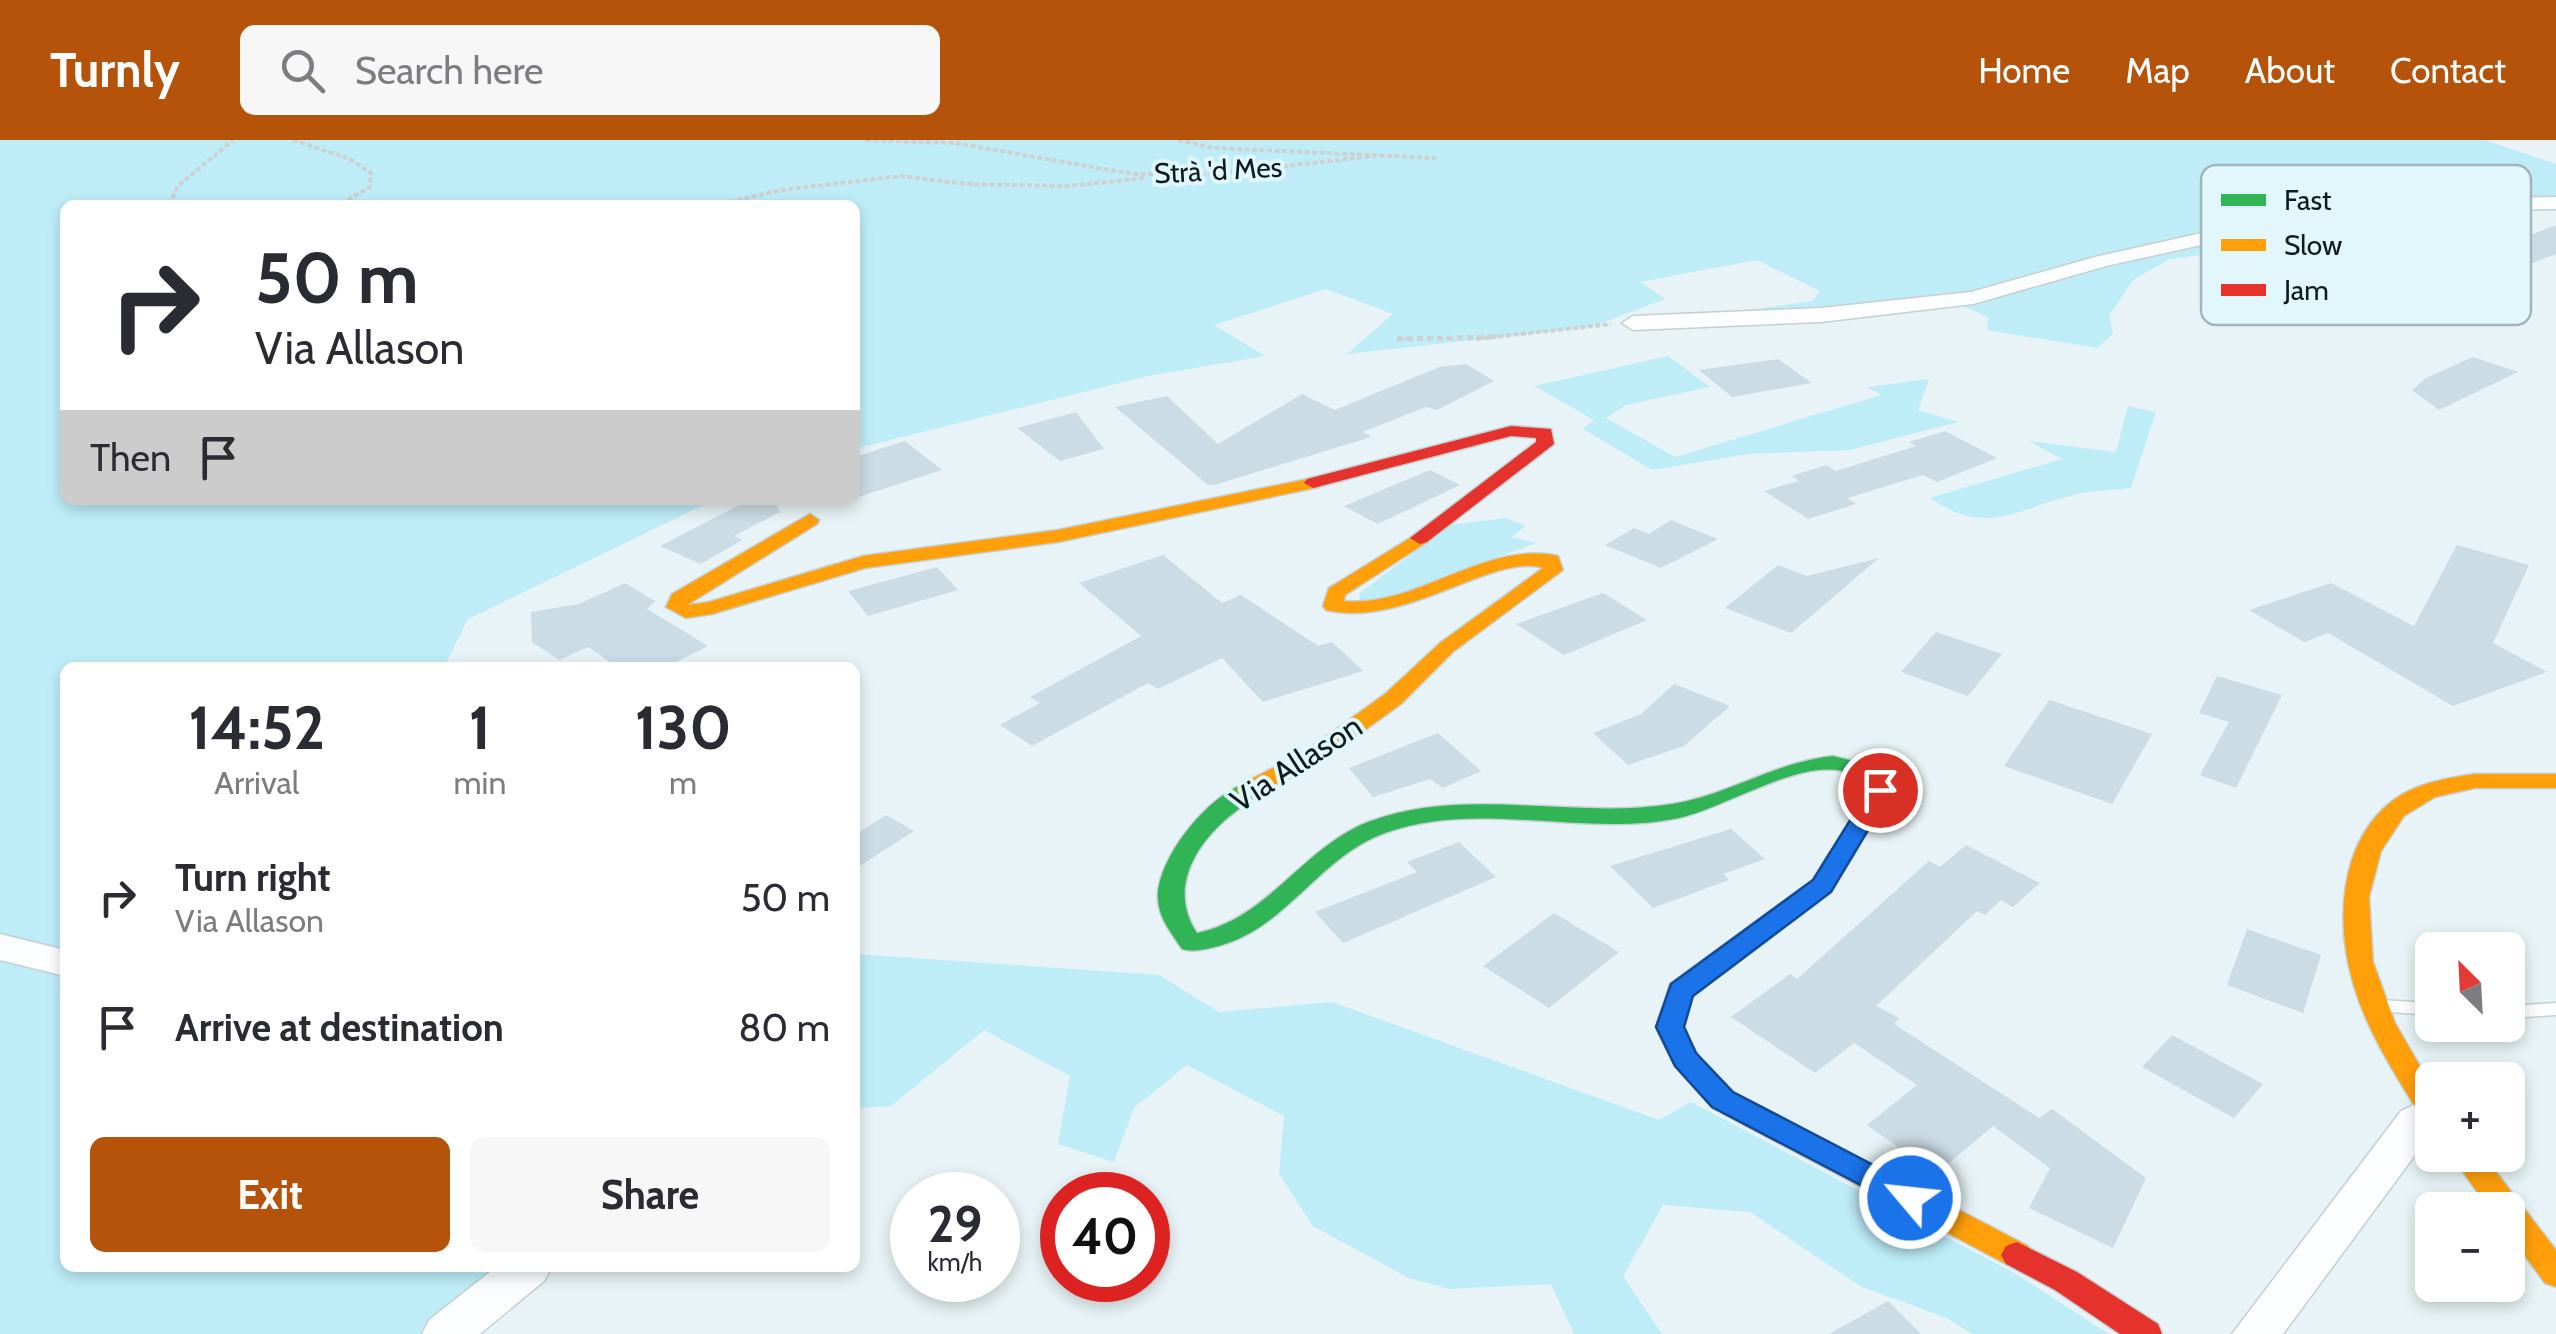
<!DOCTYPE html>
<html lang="en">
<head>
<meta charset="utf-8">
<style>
	:root { --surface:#fff; --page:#f7f7f7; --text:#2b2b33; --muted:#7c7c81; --accent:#b45309 }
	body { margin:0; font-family:Cabin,sans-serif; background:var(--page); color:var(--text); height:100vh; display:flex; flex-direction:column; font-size:38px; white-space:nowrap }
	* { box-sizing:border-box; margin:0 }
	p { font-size:32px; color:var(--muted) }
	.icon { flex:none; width:55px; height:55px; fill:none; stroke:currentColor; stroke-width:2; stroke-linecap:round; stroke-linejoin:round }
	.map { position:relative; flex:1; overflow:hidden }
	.panel { position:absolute; left:60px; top:522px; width:800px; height:610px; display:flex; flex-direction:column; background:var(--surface); border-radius:15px; box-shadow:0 5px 15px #0003 }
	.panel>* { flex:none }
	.hud { position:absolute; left:60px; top:60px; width:800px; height:305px; border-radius:15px; box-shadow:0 5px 15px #0003; background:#fff; color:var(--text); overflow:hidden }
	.needle { width:65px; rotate:336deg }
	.controls { position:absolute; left:2415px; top:792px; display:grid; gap:20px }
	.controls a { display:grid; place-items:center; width:110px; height:110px; border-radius:15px; background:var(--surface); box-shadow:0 5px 15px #0003; font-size:50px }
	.speed { position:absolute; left:890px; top:1032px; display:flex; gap:20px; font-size:50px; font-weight:700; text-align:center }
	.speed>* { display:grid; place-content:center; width:130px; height:130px; border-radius:50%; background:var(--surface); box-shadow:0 5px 15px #0003; line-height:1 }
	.speed small { font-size:25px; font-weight:400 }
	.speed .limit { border:15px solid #d22; background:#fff; color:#111 }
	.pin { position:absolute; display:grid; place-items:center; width:85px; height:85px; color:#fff; margin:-42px; border:5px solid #fff; border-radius:50%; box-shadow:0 2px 10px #0007 }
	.me { position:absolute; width:110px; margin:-55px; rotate:298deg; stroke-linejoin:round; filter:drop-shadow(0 0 8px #0008) }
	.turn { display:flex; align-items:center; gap:35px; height:210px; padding:0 30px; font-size:45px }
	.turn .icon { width:130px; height:130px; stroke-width:2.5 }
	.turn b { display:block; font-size:70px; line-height:85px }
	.then { display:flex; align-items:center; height:95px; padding:0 30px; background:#0003; gap:20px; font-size:38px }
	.eta { display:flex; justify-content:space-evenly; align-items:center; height:170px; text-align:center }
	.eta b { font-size:60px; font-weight:800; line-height:70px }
	.primary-button { display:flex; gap:20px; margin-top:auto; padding:20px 30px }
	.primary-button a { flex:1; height:115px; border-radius:15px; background:var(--accent); color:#fff; font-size:40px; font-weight:800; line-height:115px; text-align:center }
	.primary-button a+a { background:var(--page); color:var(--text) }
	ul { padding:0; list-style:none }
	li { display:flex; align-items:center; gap:30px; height:130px; padding:0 30px }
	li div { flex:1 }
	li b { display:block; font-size:38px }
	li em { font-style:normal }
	header { display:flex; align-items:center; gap:60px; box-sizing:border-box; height:140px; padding:0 50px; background:var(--accent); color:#fff }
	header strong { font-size:48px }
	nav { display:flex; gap:55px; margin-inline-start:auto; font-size:35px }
	.search { width:700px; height:90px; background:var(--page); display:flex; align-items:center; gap:25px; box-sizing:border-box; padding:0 35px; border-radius:15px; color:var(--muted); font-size:38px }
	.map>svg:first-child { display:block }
	.green { fill:#beedf8 }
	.building { fill:#ccdce4 }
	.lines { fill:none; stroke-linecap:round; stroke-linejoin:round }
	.lane-casing { stroke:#c4d0d2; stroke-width:3 }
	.street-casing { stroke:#c4d0d2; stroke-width:3 }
	.fast-casing { stroke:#c4d0d2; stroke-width:3 }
	.slow-casing { stroke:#c4d0d2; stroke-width:3 }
	.jam-casing { stroke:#c4d0d2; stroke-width:3 }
	.path-far1 { stroke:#cdd1d2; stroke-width:4; stroke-dasharray:5 2.5; stroke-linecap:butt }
	.path { stroke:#cdd1d2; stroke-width:5; stroke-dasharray:6 4; stroke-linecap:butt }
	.lane { fill:#fbfdfe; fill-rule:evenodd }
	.street { fill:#fbfdfe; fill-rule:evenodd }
	.fast { fill:#30b455; fill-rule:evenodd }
	.slow { fill:#ff9f0a; fill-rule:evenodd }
	.jam { fill:#e5322d; fill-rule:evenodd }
	.route { fill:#1a73e8; stroke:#114b97; stroke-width:2.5 }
	.labels { text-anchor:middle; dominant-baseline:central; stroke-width:8; stroke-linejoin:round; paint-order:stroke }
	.far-street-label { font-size:28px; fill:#0e1b1e; stroke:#e1f7fc }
	.street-label { font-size:32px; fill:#0e1b1e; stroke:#e1f7fc }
	.key { fill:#e1f7fc; stroke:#a2b5b9; stroke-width:2.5 }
	.key-label { font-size:28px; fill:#0e1b1e }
</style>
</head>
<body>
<header>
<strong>Turnly</strong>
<div class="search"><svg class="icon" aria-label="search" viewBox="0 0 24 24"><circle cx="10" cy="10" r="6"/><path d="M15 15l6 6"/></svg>Search here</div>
<nav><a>Home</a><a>Map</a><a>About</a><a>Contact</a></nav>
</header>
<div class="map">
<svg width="2556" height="1194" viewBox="0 0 2556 1194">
	<rect width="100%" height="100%" fill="#e7f3f6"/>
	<!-- green -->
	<path class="green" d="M0,0h2485l71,24v43l-98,4 -92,23 -196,25 -37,21 -24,36 4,18 -16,14 -110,-18 1,-13 -42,-18 -132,13 -113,5 111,-16 8,-10 -63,-31 -117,22 25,17 -74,28 -244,27 46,-40 -67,-25 -112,36 51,31 -117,20 -290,72 -3,-243h-790v295h649l-246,119 -24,48 -379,1v600h450l-83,66h-432z
		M1668,216l42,31 -84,18 -20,13 69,39 206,-62 -14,-8 62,-8 -11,31 41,12 -109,28 -102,4 -96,16 -69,-41 11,-9 -60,-34z
		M2128,266l28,6 -25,76c-18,2 -37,2 -54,6 -60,14 -89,44 -147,4l132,-39 -33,-18 87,11z
		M1505,378l21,8 -15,11 25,6 -135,51 -42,9 1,-10 90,-68z
		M855,814l304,21 60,37 113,-10 327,118 32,-18 325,172 93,60h-137l-25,-16 -85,-31 -112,-75 -87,-7 -40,71 39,58h-88l-23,-50 -102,5 -40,-11 -96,-52 -34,-52 5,-58 -97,-51 -53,43 -20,54 -56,-18 12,-68 -86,-46 -93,76 -36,2z"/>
	<!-- building -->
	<path class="building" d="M2556,85v29l-41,16 -42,-12z
		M2473,217l45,15 -79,38 -27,-20 14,-12z
		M1778,219l34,24 -80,14 -33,-27z
		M1466,224l28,17 -57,29 -11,-3 -63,25 8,5 -157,48h-6l-93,-78 52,-11 51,48 84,-50 33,16 104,-43z
		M1076,272l28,37 -44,12 -43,-33z
		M1945,291l52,27 -60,24 -14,-7 -76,23 9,6 -48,15 -44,-28 35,-10 -8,-5 36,-11 9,6 80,-25 -7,-4z
		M905,301l37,29 -87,28v-41z
		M1430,330l30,15 -82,39 -34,-18z
		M749,360h25l6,12 -46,24 8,4 -41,24 -41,-18z
		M1671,380l47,19 -57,29 -56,-23 29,-17 15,6z
		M2457,405l72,20 -36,78 54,29 -94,34 -125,-73 -24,9 -55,-32 82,-27 83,43z
		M1163,415l59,48 19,-8 77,51 14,-4 31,29 -100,31 -41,-44 -64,31 -10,-6 -116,63 -32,-21 40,-22 -10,-6 111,-61 -62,-53z
		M1879,418l-88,75 -66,-25 53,-43 29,11z
		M937,427l21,23 -90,26 -20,-25z
		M625,443l30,18 -8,8 61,37 -44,22h-45l-31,-21 -29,13 -27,-18 -1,-30 48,-8z
		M1603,453l44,27 -83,35 -48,-31z
		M1936,492l66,22 -34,42 -67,-24z
		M2217,536l65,19 -46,93 -36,-13 29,-53 -30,-9z
		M1674,544l56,22 -46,40 -56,19 -35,-32 48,-19z
		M2049,560l103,34 -40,70 -108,-38z
		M1438,593l43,38 -38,17 -13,-9 -57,18 -24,-29z
		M886,675l28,16 -59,38v-34z
		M1731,689l34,30 -42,15 6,6 -76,28 -43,-42z
		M1459,702l37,35 -153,66 -28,-31 102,-40 -10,-10z
		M1966,705l74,38 -27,24 -12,-7 -16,15 -8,-4 -101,95 23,12 -5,6 145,94 13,-9 94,69 -33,70 -84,-40 21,-40 -57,-42 -57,48 -69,-49 50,-40 -63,-42 -39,30 -84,-56 59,-43 7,5 132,-118 11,6z
		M1554,773l65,39 -70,56 -66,-42z
		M2247,789l74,26 -18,58 -76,-28z
		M2172,895l91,49 -29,34 -92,-51z
		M1888,1161l33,33h-92z"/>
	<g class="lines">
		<!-- lane casing -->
		<g class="lane-casing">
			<path id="lane" d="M2381,860l51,3v12l-57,-4 -3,-5 3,-5z
				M2556,863v12l-48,3v-12z"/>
		</g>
		<!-- street casing -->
		<g class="street-casing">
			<path id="street" d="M2556,57v12l-113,2 -139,28 -80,1 -118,26 -133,38 -152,18 -188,8 -11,-7 11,-7 188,-8 150,-16 124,-35 129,-29 80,-1 139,-28z
				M0,794l65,16v26l-65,-16z
				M2432,956v36l-149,202h-51l169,-223z
				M495,1128h56l-7,13 -64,53h-58l7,-14z"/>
		</g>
		<!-- fast casing -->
		<g class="fast-casing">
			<path id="fast" d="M1833,616l36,9 24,25 -45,74 -9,2 -12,-8 42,-68c-7,-7 -13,-15 -23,-18 -46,-14 -120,36 -167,46 -95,20 -200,-19 -294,15 -69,25 -99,99 -174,115 -10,2 -19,4 -29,1 -10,-15 -22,-29 -24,-48 -4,-40 52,-109 90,-118l12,7c-10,12 -25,21 -36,31 -33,30 -54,72 -27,112 72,-15 105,-85 171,-111 97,-37 205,-2 304,-18 56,-9 103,-42 161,-48z"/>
		</g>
		<!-- slow casing -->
		<g class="slow-casing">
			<path id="slow" d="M1313,338l6,1v8l-261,55 -193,26 -153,46 -26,4 -20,-11 6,-13 138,-80 9,6 -2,4 -130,81 22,-3 154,-46 195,-26z
				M1420,392l7,2v8l-82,53 -1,6c74,7 140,-61 214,-45l5,14 -109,81 -53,53 -79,57 -66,34h-16l-4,-5 4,-5 66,-34 79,-57 55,-51 103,-75c-49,-16 -138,61 -217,42l-3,-4 6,-18z
				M2475,634h81v14h-81l-40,9 -31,19 -23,35 -12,46 4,65 22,61 37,64v34l-10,-3c-25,-41 -53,-83 -67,-129 -20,-62 -18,-148 40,-190 23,-16 52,-21 80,-25z
				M1839,710l12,8 -20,34 -139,104 -8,31 12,26 37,39 295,154 5,9 -5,9 -11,4 -11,-4 -293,-156 -38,-42 -19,-39 14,-43 143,-104 17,-28z
				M2451,1015h32l73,95v37l-11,-4 -37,-50v-23h-18z"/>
		</g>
		<!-- jam casing -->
		<g class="jam-casing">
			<path id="jam" d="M1511,286l40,3 3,15 -127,98 -7,2 -10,-6 126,-96v-4l-25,-2 -198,52 -9,-5 3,-4z
				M2017,1102l60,30 81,52 4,10h-42l-65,-44 -49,-26 -5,-9 5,-9z"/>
		</g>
		<!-- path-far1 -->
		<path class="path-far1" d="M293,0l57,19 21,14 -1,14 -31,18
			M866,0l89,3 178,31 71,1 171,-19
			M1178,0l36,8 222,10
			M169,65l9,-19 55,-46
			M715,65l67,-15 119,-14 66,8 101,2 77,-8
			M1397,199h14
			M1476,199l135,-15"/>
		<!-- path -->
		<path class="path" d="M1397,199l101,-2"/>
		<!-- lane -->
		<use href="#lane" class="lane"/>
		<!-- street -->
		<use href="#street" class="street"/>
		<!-- fast -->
		<use href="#fast" class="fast"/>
		<!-- slow -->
		<use href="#slow" class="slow"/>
		<!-- jam -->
		<use href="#jam" class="jam"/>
	</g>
	<!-- route -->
	<path class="route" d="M1880,643l12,7 -61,102 -138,104 -9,31 12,26 37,39 188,98 5,8 -5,9 -11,4 -198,-104 -37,-41 -19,-39 15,-43 142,-104 59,-95z"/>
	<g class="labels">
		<!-- far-street labels -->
		<g class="far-street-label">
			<text transform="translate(1218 30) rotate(-3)">Strà 'd Mes</text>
		</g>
		<!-- street labels -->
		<g class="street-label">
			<text transform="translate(1296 623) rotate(-33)">Via Allason</text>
		</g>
	</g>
	<!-- legend -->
	<rect x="2201" y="25" width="330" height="160" rx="15" class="key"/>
	<rect x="2221" y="54" width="45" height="12" fill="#30b455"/>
	<rect x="2221" y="99" width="45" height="12" fill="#ff9f0a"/>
	<rect x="2221" y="144" width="45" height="12" fill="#e5322d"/>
	<g class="key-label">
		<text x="2284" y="70">Fast</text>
		<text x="2284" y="115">Slow</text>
		<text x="2284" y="160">Jam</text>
	</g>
</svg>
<div class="controls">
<a><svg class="needle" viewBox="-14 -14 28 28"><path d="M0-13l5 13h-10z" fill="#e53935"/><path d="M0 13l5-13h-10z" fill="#7c7c81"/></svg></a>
<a>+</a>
<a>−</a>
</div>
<div class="speed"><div>29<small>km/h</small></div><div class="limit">40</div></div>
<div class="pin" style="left:1880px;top:650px;background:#d93025"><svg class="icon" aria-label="arrive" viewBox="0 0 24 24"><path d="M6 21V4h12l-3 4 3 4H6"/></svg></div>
<svg class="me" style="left:1910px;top:1058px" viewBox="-20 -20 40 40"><circle r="17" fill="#1a73e8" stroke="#fff" stroke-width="3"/><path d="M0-11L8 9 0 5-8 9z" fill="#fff"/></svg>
<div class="hud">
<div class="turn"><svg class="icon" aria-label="right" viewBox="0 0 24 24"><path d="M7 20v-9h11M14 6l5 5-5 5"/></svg><div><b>50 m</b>Via Allason</div></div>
<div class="then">Then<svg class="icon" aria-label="arrive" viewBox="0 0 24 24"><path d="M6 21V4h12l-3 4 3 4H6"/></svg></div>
</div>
<section class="panel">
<div class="eta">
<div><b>14:52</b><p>Arrival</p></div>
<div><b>1</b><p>min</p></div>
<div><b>130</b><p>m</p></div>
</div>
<ul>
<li><svg class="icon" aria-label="right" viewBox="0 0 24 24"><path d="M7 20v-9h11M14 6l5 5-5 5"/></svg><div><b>Turn right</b><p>Via Allason</p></div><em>50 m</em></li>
<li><svg class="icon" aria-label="arrive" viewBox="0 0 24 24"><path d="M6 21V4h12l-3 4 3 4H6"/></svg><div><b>Arrive at destination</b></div><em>80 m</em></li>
</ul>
<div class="primary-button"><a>Exit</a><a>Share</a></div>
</section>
</div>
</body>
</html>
